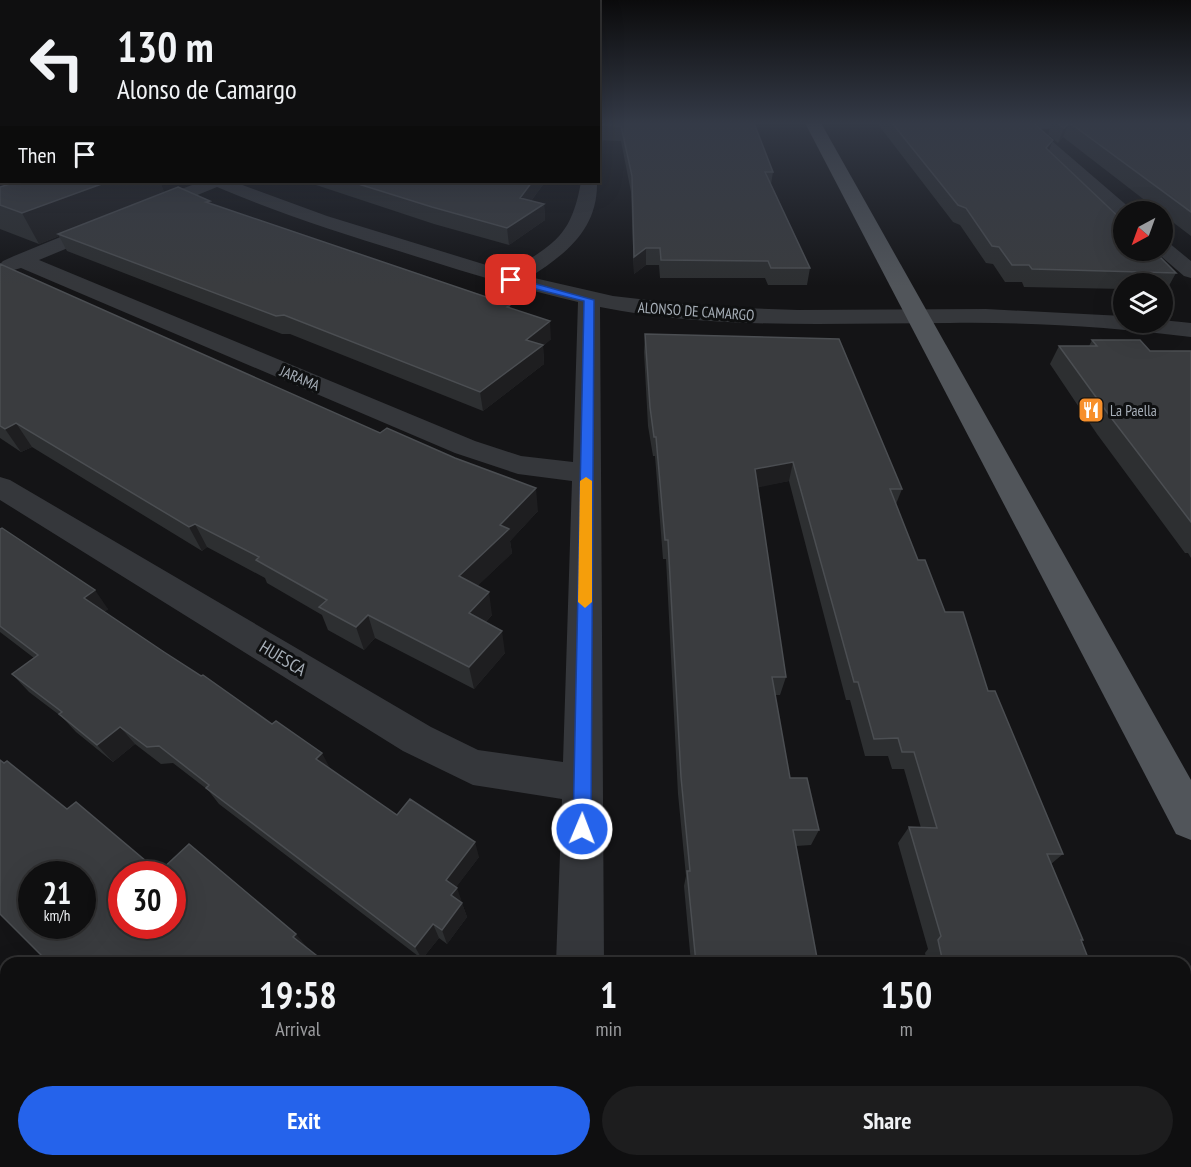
<!DOCTYPE html>
<html lang="en">
<head>
<meta charset="utf-8">
<style>
	:root { --surface:#0f0f10; --page:#1d1d1e; --text:#f1f3f6; --muted:#9b9c9f; --line:#2f2f30; --accent:#2563eb }
	body { margin:0; font-family:"PT Sans Narrow",sans-serif; background:var(--page); color:var(--text); height:100vh; display:flex; flex-direction:column; font-size:22px; white-space:nowrap }
	* { box-sizing:border-box; margin:0 }
	p { font-size:20px; color:var(--muted) }
	.icon { flex:none; width:33px; height:33px; fill:none; stroke:currentColor; stroke-width:2; stroke-linecap:round; stroke-linejoin:round }
	.map { position:relative; flex:1; overflow:hidden }
	.side { position:absolute; left:0px; top:957px; width:1191px; height:210px; display:flex; flex-direction:column; background:var(--surface); border-radius:18px 18px 0 0; box-shadow:0 6px 24px #0002,0 0 0 2px var(--line) }
	.side>* { flex:none }
	.guide { position:absolute; left:0px; top:0px; width:600px; height:183px; box-shadow:0 6px 24px #0002,0 0 0 2px var(--line); background:#0f0f10; color:var(--text); overflow:hidden }
	.needle { width:39px; rotate:221deg }
	.controls { position:absolute; left:1113px; top:201px; display:grid; gap:12px }
	.controls a { display:grid; place-items:center; width:60px; height:60px; border-radius:50%; background:var(--surface); box-shadow:0 6px 24px #0002,0 0 0 2px var(--line); font-size:30px }
	.speed { position:absolute; left:18px; top:861px; display:flex; gap:12px; font-size:30px; font-weight:700; text-align:center }
	.speed>* { display:grid; place-content:center; width:78px; height:78px; border-radius:50%; background:var(--surface); box-shadow:0 6px 24px #0002,0 0 0 2px var(--line); line-height:1 }
	.speed small { font-size:15px; font-weight:400 }
	.speed .limit { border:9px solid #d22; background:#fff; color:#111 }
	.pin { position:absolute; display:grid; place-items:center; width:51px; height:51px; color:#fff; margin:-26px; border-radius:12px; box-shadow:0 3px 9px #0006 }
	.me { position:absolute; width:66px; margin:-33px; rotate:1deg; stroke-linejoin:round; filter:drop-shadow(0 0 4px #0008) }
	.turn { display:flex; align-items:center; gap:21px; height:126px; padding:0 18px; font-size:27px }
	.turn .icon { width:78px; height:78px; stroke-width:2.5 }
	.turn b { display:block; font-size:42px; line-height:51px }
	.then { display:flex; align-items:center; height:57px; padding:0 18px; background:#0003; gap:12px; font-size:22px }
	.eta { display:flex; justify-content:space-evenly; align-items:center; height:102px; text-align:center }
	.eta b { font-size:36px; font-weight:700; line-height:42px }
	.primary-button { display:flex; gap:12px; margin-top:auto; padding:12px 18px }
	.primary-button a { flex:1; height:69px; border-radius:36px; background:var(--accent); color:#fff; font-size:24px; font-weight:700; line-height:69px; text-align:center }
	.primary-button a+a { background:var(--page); color:var(--text) }
	.map>svg:first-child { display:block }
	.lines { fill:none; stroke-linecap:round; stroke-linejoin:round }
	.minor { fill:#35373b; fill-rule:evenodd }
	.major { fill:#51555a; fill-rule:evenodd }
	.wall { fill:#2d2f31 }
	.shaded-wall { fill:#1e1e20 }
	.building { fill:#3a3c3f; stroke:#4b4e52; stroke-width:1.5; fill-rule:evenodd }
	.route { fill:#2563eb; stroke:#184099; stroke-width:1.5 }
	.slow { fill:#f59e0b }
	.labels { text-anchor:middle; dominant-baseline:central; stroke-width:6; stroke-linejoin:round; paint-order:stroke }
	.far-street-label { font-size:15px; fill:#a6aeb7; stroke:#0f1011 }
	.far-poi-label { font-size:15px; fill:#a6aeb7; stroke:#0f1011; text-anchor:start }
	.street-label { font-size:18px; fill:#a6aeb7; stroke:#0f1011 }
</style>
</head>
<body>
<div class="map">
<svg width="1191" height="1167" viewBox="0 0 1191 1167">
	<rect width="100%" height="100%" fill="#141416"/>
	<g class="lines">
		<!-- minor -->
		<path class="minor" d="M1014,123h177v4l-153,2 93,80 1,3h-8v7l-7,-2z
			M0,155h2l-2,11z
			M200,182h34l93,34 182,56c46,-29 62,-35 72,-90h16c1,47 -31,72 -67,95l83,19 96,11 89,3 188,-1 137,7 1,6h38v-2l29,3v14c-80,-10 -160,-15 -241,-14 -117,0 -235,7 -350,-16l4,656h-48l6,-164 -89,-14 -70,-34 -403,-251v-23l10,3 421,247 47,23 85,12 9,-281 -54,-7 -63,-21 -434,-185 -11,3 -7,-2 -3,-5 3,-3 11,-5 83,-34h14l3,4 -3,4 -72,30 436,181 46,15 52,6 5,-160c-60,-14 -117,-31 -176,-50 -62,-19 -124,-39 -185,-65l-61,25h-14l-2,-4 2,-4z
			M1162,241l7,2 22,18v17l-7,-2 -29,-25 7,-1z
			M0,1111l6,2v48h44l3,6h-53z
			M550,1161h56l-1,6h-56z"/>
		<!-- major -->
		<path class="major" d="M805,123h16l370,657v60l-15,-6z"/>
	</g>
	<!-- wall -->
	<path class="wall" d="M598,123h156l19,49 -2,12 39,84 -3,17h-39l-3,-7h-105l-1,-13h-13l-12,9 -3,-82 -10,-51 -23,-1z
		M877,123h156l20,17 -4,10 127,123 -10,18 -4,-1v-6h-38v5l-100,-2 -2,-5h-17l-12,-18 -7,-1 -26,-38 -7,-3z
		M1052,123h135l4,2v111l-29,-22v-2h-2l-97,-75 -5,6 -10,-9z
		M16,182h144l4,10 48,12 298,101v3l41,31 -8,7 1,18 -61,47 -193,-77h-8l-215,-83 -8,-15 -20,8 -39,-15v-42z
		M307,182h238l-14,19 13,3 1,16 -36,25 -75,-21z
		M0,264l538,247 -28,30 2,12 -35,33 15,29 -6,7 19,31 -31,36 -99,-51 -11,12 -36,-20 -6,-15 -55,-32 -2,-5 -58,-31 -5,4 -170,-104 -11,5 -21,-14z
		M645,334l257,155 -6,15 22,56 27,52 43,79 75,163 -12,10 32,76 -2,1 9,22h-163l-2,-10 3,-4 -30,-106 11,-16 12,1 -17,-59h-12l-4,-13h-23l-15,-56h-4l-57,-219 -32,6 29,190 -6,18h-5l15,83 29,52 -8,15 -15,1 22,117h-127l-7,-77 2,-10 -8,-82 -12,-235h-3l-8,-103h-2l-5,-30 -4,-74z
		M1092,340l58,11h41v207l-3,-5h-3l-88,-119 -47,-70 9,-18h30z
		M0,529l108,80 -4,3 293,203 82,42 -23,30 11,30 -20,27 -8,-6 -17,21 -203,-155 -11,-14 -35,-27 -12,1 -26,-20 -22,18 -37,-30 -14,-15 -33,-25 -17,-18 22,-16 -34,-26z
		M712,1161h446l3,6h-448z"/>
	<!-- shaded-wall -->
	<path class="shaded-wall" d="M1069,123l-6,14 -5,6 6,-15z
		M1053,140l-6,15 -1,-7z
		M107,182h53l5,12 -107,40 1,2 -20,8 -17,-31z
		M532,182h13l-24,32 -1,-16z
		M544,204l1,16 -36,25 -2,-17z
		M646,248v17l-12,9v-17z
		M550,321l1,18 -8,7 1,18 -61,47 -3,-19 46,-52z
		M16,423l16,24 -11,5 -16,-23z
		M793,462l-4,19 -38,8 4,-20z
		M536,488l2,23 -28,30 2,12 -48,46 -5,-23 41,-51z
		M195,524l12,23 -5,4 -13,-24z
		M95,590l13,19 -10,7 -14,-18z
		M489,592l3,23 -19,21 -4,-23z
		M368,615l7,23 -11,12 -8,-23z
		M502,631l3,22 -31,36 -5,-22z
		M120,727l15,17 -22,18 -16,-17z
		M322,753l9,17 -15,-11z
		M475,842l4,15 -28,37 -5,-14z
		M457,888l5,14 -6,7 -5,-14z
		M462,903l5,14 -20,27 -5,-14z
		M433,924l6,14 -17,21 -7,-12z
		M296,934l11,13 -2,3 -12,-13z
		M420,1161h11l-4,6h-11z"/>
	<!-- building -->
	<path class="building" d="M598,123h156l19,49h-8l45,96h-39l-3,-7 -107,-1 -1,-12h-14l-12,9 -2,-81 -11,-50 -23,-1z
		M892,123h141l20,17 -7,8 78,74v28h29l23,23 -144,-4 -3,-4h-17l-13,-18 -7,-1 -26,-38 -8,-3z
		M1057,123h12l-5,5z
		M1070,123h117l4,2v87z
		M16,182h91l-85,31 -22,-8v-18z
		M352,182h180l-12,16 24,6 -37,24 -75,-21z
		M178,187l32,14 -4,1 304,103 -3,2 43,14 -24,19 17,5 -63,47 -196,-77 -8,1 -218,-82z
		M0,264l380,169 7,-5 68,30 81,30 -36,37 9,4 -50,47 30,16 -20,21 33,18 -33,36 -101,-52 -12,12 -37,-20 8,-7 -71,-40 3,-3 -64,-33 -6,3 -173,-104 -11,6 -5,-3z
		M645,334l194,5 63,150h-12l28,71h7l20,52h18l25,79h7l68,163h-16l36,86h-2l9,23h-147l-5,-23 3,-4 -32,-109 28,1 -23,-76h-12l-4,-14 -24,1 -16,-57h-4l-61,-220 -38,7 31,208h-14l18,101h17l12,52h-26l25,133h-122l-9,-92h3l-9,-94 -13,-237h-3l-9,-103h-2l-4,-30z
		M1092,340h48l10,11h41v171l-82,-107 -50,-69h38z
		M2,528l93,62 -11,8 80,54 37,24 2,-1 69,49 4,-3 46,32 -6,6 81,56 13,-16 65,43 -29,38 11,8 -6,7 11,8 -20,27 -9,-6 -18,23 -209,-159 3,-3 -50,-39 -12,1 -27,-20 -23,18 -38,-31 3,-2 -50,-38 26,-19 -38,-29v-97z
		M0,760l4,3 3,-2 60,48 9,-7 83,70 30,-28 107,90 -3,3 32,25v1h-289l7,-6 -43,-43zM32,874h50v52h-50zM122,874h50v52h-50z
		M235,1161h185l-4,6h-175z
		M719,1161h439l3,6h-442z"/>
	<!-- sky -->
	<linearGradient id="sky" x2="0" y2="1"><stop stop-color="#0b0b0c"/><stop offset="0.43" stop-color="#343a47"/><stop offset="1" stop-color="#343a47" stop-opacity="0"/></linearGradient>
	<rect width="1191" height="286" fill="url(#sky)"/>
	<!-- route -->
	<path class="route" d="M511,277l83,23 -3,529 -3,6 -6,2 -6,-2 -3,-6 11,-528 -76,-19 -1,-2z"/>
	<!-- slow -->
	<path class="slow" d="M586,477l6,4v121l-7,6 -7,-6 2,-121z"/>
	<!-- icons -->
	<defs>
		<g id="restaurant-square" transform="scale(1.35)"><rect x="-9" y="-9" width="18" height="18" rx="4" fill="#f78f2b" stroke="#0f1011"/><path d="M-5-6h1v4h1v-4h1v4h1v-4h1v5L-1.5 .5V6h-2V.5L-5-1ZM5-6V6H3V1.5H1.5Q1.5-4 5-6Z" fill="#fff"/></g>
	</defs>
	<g fill-rule="evenodd">
		<use href="#restaurant-square" x="1091" y="410"/>
	</g>
	<g class="labels">
		<!-- far-street labels -->
		<g class="far-street-label">
			<text transform="translate(696 311) rotate(4)">ALONSO DE CAMARGO</text>
			<text transform="translate(300 378) rotate(23)">JARAMA</text>
		</g>
		<!-- far-poi labels -->
		<g class="far-poi-label">
			<text x="1110" y="410">La Paella</text>
		</g>
		<!-- street labels -->
		<g class="street-label">
			<text transform="translate(283 658) rotate(31)">HUESCA</text>
		</g>
	</g>
</svg>
<div class="controls">
<a><svg class="needle" viewBox="-14 -14 28 28"><path d="M0-13l5 13h-10z" fill="#e53935"/><path d="M0 13l5-13h-10z" fill="#9b9c9f"/></svg></a>
<a><svg class="icon" aria-label="layers" viewBox="0 0 24 24"><path d="M12 4l9 5-9 5-9-5zM3 14l9 5 9-5"/></svg></a>
</div>
<div class="speed"><div>21<small>km/h</small></div><div class="limit">30</div></div>
<div class="pin" style="left:511px;top:280px;background:#d93025"><svg class="icon" aria-label="arrive" viewBox="0 0 24 24"><path d="M6 21V4h12l-3 4 3 4H6"/></svg></div>
<svg class="me" style="left:582px;top:829px" viewBox="-20 -20 40 40"><circle r="17" fill="#2563eb" stroke="#fff" stroke-width="3"/><path d="M0-11L8 9 0 5-8 9z" fill="#fff"/></svg>
<div class="guide">
<div class="turn"><svg class="icon" aria-label="left" viewBox="0 0 24 24"><path d="M17 20v-9H6M10 6l-5 5 5 5"/></svg><div><b>130 m</b>Alonso de Camargo</div></div>
<div class="then">Then<svg class="icon" aria-label="arrive" viewBox="0 0 24 24"><path d="M6 21V4h12l-3 4 3 4H6"/></svg></div>
</div>
<section class="side">
<div class="eta">
<div><b>19:58</b><p>Arrival</p></div>
<div><b>1</b><p>min</p></div>
<div><b>150</b><p>m</p></div>
</div>
<div class="primary-button"><a>Exit</a><a>Share</a></div>
</section>
</div>
</body>
</html>
